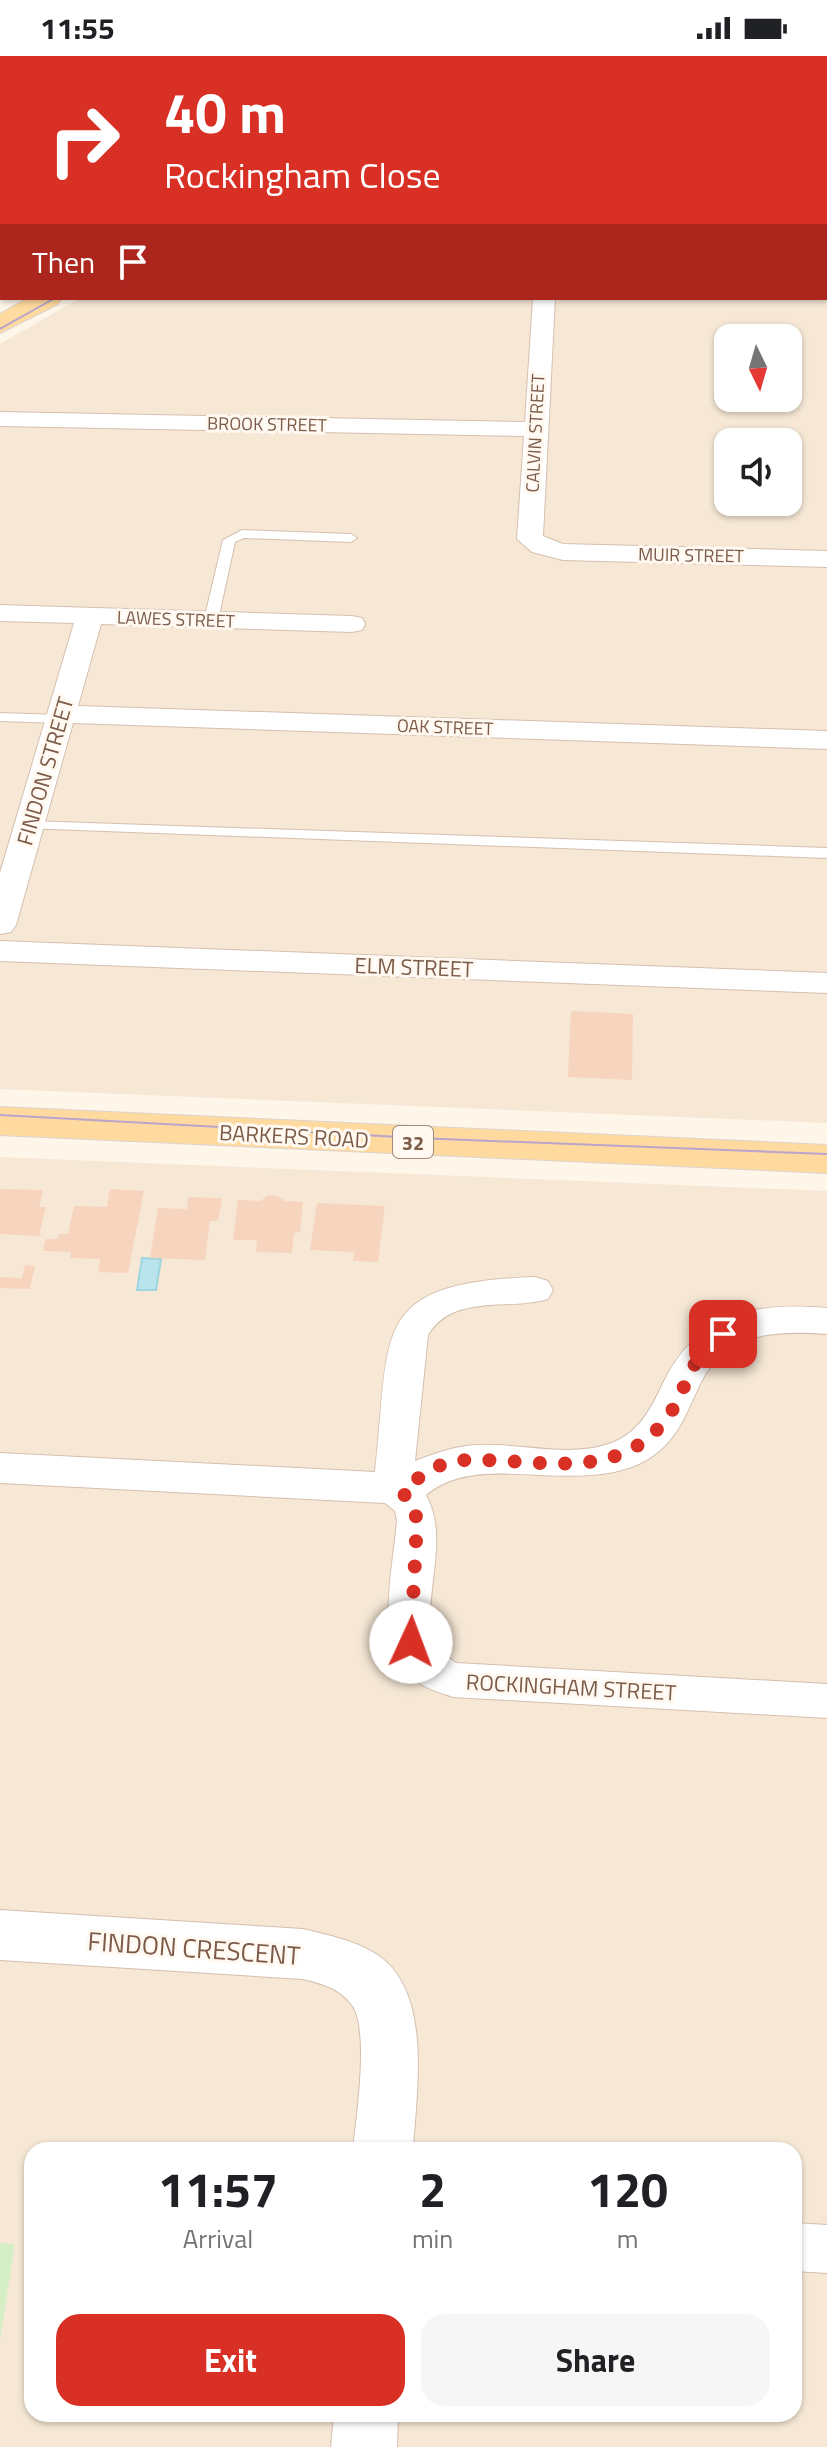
<!DOCTYPE html>
<html lang="en">
<head>
<meta charset="utf-8">
<style>
	:root { --surface:#fff; --page:#f6f6f6; --text:#202124; --muted:#757577; --accent:#d93025 }
	body { margin:0; font-family:"Titillium Web",sans-serif; background:var(--page); color:var(--text); height:100vh; display:flex; flex-direction:column; font-size:30px; white-space:nowrap }
	* { box-sizing:border-box; margin:0 }
	p { font-size:26px; color:var(--muted) }
	.icon { flex:none; width:44px; height:44px; fill:none; stroke:currentColor; stroke-width:2; stroke-linecap:round; stroke-linejoin:round }
	.map { position:relative; flex:1; overflow:hidden }
	.sheet { position:absolute; left:24px; top:2086px; width:778px; height:280px; display:flex; flex-direction:column; background:var(--surface); border-radius:24px; box-shadow:0 2px 6px #0004 }
	.sheet>* { flex:none }
	.top-card { position:absolute; left:0px; top:0px; width:828px; height:244px; box-shadow:0 2px 6px #0004; background:#d93025; color:#fff; overflow:hidden }
	.needle { width:52px; rotate:175deg }
	.controls { position:absolute; left:714px; top:268px; display:grid; gap:16px }
	.controls a { display:grid; place-items:center; width:88px; height:88px; border-radius:16px; background:var(--surface); box-shadow:0 2px 6px #0004; font-size:40px }
	.pin { position:absolute; display:grid; place-items:center; width:68px; height:68px; color:#fff; margin:-34px; border-radius:16px; box-shadow:0 4px 12px #0006 }
	.me { position:absolute; width:88px; margin:-44px; rotate:2deg; stroke-linejoin:round; filter:drop-shadow(0 0 6px #0008) }
	.turn { display:flex; align-items:center; gap:28px; height:168px; padding:0 32px; font-size:36px }
	.turn .icon { width:104px; height:104px; stroke-width:2.5 }
	.turn b { display:block; font-size:56px; line-height:68px }
	.then { display:flex; align-items:center; height:76px; padding:0 32px; background:#0003; gap:16px; font-size:30px }
	.eta { display:flex; justify-content:space-evenly; align-items:center; height:136px; text-align:center }
	.eta b { font-size:48px; font-weight:700; line-height:56px }
	.primary-button { display:flex; gap:16px; margin-top:auto; padding:16px 32px }
	.primary-button a { flex:1; height:92px; border-radius:24px; background:var(--accent); color:#fff; font-size:32px; font-weight:700; line-height:92px; text-align:center }
	.primary-button a+a { background:var(--page); color:var(--text) }
	.status { display:flex; justify-content:space-between; align-items:center; height:56px; padding:0 40px; background:var(--surface); direction:ltr }
	.status svg { height:22px; fill:currentColor }
	.map>svg:first-child { display:block }
	.residential { fill:#f7e8d6; fill-rule:evenodd }
	.green { fill:#d6eec5 }
	.water { fill:#bae4eb; stroke:#9fd5de; stroke-width:2 }
	.building { fill:#f7d4be }
	.lines { fill:none; stroke-linecap:round; stroke-linejoin:round }
	.service-casing { stroke:#d5bfaf; stroke-width:2 }
	.minor-casing { stroke:#d5bfaf; stroke-width:2 }
	.tertiary-casing { stroke:#d5bfaf; stroke-width:2 }
	.primary-casing { stroke:#ddd4d0; stroke-width:2 }
	.service { fill:#fff; fill-rule:evenodd }
	.minor { fill:#fff; fill-rule:evenodd }
	.tertiary { fill:#fff; fill-rule:evenodd }
	.primary { fill:#ffda9f; fill-rule:evenodd }
	.tram { stroke:#b9a4cb; stroke-width:2 }
	.route { stroke:#d93025; stroke-width:14; stroke-dasharray:0 25.2 }
	.labels { text-anchor:middle; dominant-baseline:central; stroke-width:6; stroke-linejoin:round; paint-order:stroke }
	.far-street-label { font-size:18px; fill:#7c5b49; stroke:#fff9f1 }
	.shield { fill:#fff9f1; stroke:#a38a7b; stroke-width:2 }
	.shield-label { font-size:20px; font-weight:bold; fill:#7c5b49 }
	.street-label { font-size:22px; fill:#7c5b49; stroke:#fff9f1 }
	.near-street-label { font-size:26px; fill:#7c5b49; stroke:#fff9f1 }
</style>
</head>
<body>
<div class="status"><b>11:55</b><svg viewBox="0 0 49 12"><path d="M0 12V9h3v3zM5 12V6h3v6zM10 12V3h3v9zM15 12V0h3v12zM26 1h20v11H26zM47 4h2v5h-2z"/></svg></div>
<div class="map">
<svg width="827" height="2391" viewBox="0 0 827 2391">
	<rect width="100%" height="100%" fill="#fef6e9"/>
	<!-- residential -->
	<path class="residential" d="M0,0h451l-449,2 -2,194z
		M510,0h317v1067l-827,-34v-745l80,-46h746v-240h-320zM728,282h60v60h-60zM728,386h60v60h-60z
		M0,1101l827,34v1256h-827zM32,2094h762v264h-762z"/>
	<!-- green -->
	<path class="green" d="M0,2187l15,1 -15,96z"/>
	<!-- water -->
	<path class="water" d="M142,1202l19,1 -5,31h-19z"/>
	<!-- building -->
	<path class="building" d="M571,955l62,3 -1,66 -64,-3z
		M0,1133l43,1 -4,17h7l-7,29 -39,-2z
		M110,1133l34,2 -16,82 -30,-1 2,-13 -30,-1 1,-6 -28,-1 3,-12h12l1,-5h9l6,-28 33,1z
		M269,1139l8,1 8,5 18,1 -3,30 -6,1 -2,20 -36,-1 1,-12h-24l5,-40 22,1z
		M188,1141l34,1 -4,23h-8l-5,39 -55,-2 8,-50 29,1z
		M317,1147l68,3 -7,56 -25,-1 1,-9 -44,-2z
		M25,1209l10,1 -5,23 -30,-1v-11l22,1z"/>
	<g class="lines">
		<!-- service casing -->
		<g class="service-casing">
			<path id="service" d="M242,474l109,4 6,4 -6,4 -107,-4 -9,4 -17,78 -7,4 -5,-1 -2,-3 19,-80z
				M0,657l60,2 7,4 -7,4 -60,-2z
				M30,765l797,27v10l-802,-30v-6z"/>
		</g>
		<!-- minor casing -->
		<g class="minor-casing">
			<path id="minor" d="M0,36h2v12h-2z
				M826,82h1v12h-1z
				M0,121h2v12h-2z
				M0,191h2v12h-2z
				M826,220h1v14h-1z
				M533,242h22l-12,238 20,8 264,7v16l-264,-7 -31,-8 -15,-13 7,-103 -524,-10v-14l525,10z
				M0,549l352,11 10,2 3,6 -3,6 -10,2 -251,-8 -23,82 749,25v18l-754,-26 -57,202 -5,7 -11,2v-61l74,-250 -74,-2z
				M0,885l827,32v20l-827,-32z
				M535,1221l13,4 5,9 -5,9c-39,12 -95,-6 -120,36l-13,126c21,-8 42,-16 65,-16 43,-2 92,14 134,-3 26,-11 38,-35 49,-59 35,-71 91,-81 164,-75v26c-45,-3 -93,-4 -121,39 -9,15 -15,33 -24,49 -10,19 -24,33 -43,42 -70,31 -160,-14 -213,31 25,45 -5,101 7,151l23,17 371,21v34l-374,-21c-15,-5 -32,-10 -44,-22 -35,-34 -15,-111 -12,-155l-2,-9 -10,-8 -385,-20v-30l375,19c16,-141 -7,-189 160,-195z
				M794,2167l33,2v48l-33,-2z"/>
		</g>
		<!-- tertiary casing -->
		<g class="tertiary-casing">
			<path id="tertiary" d="M0,1854l303,19c25,6 55,12 76,27 54,38 37,138 34,194h-60c3,-31 17,-120 -1,-145 -13,-17 -29,-21 -49,-26l-303,-19z
				M334,2358h64l-1,33h-66z"/>
		</g>
		<!-- primary casing -->
		<g class="primary-casing">
			<path id="primary" d="M28,242h34l-4,6 -58,29v-19z
				M0,1051l827,38v28l-827,-38z"/>
		</g>
		<!-- service -->
		<use href="#service" class="service"/>
		<!-- minor -->
		<use href="#minor" class="minor"/>
		<!-- tertiary -->
		<use href="#tertiary" class="tertiary"/>
		<!-- primary -->
		<use href="#primary" class="primary"/>
		<!-- tram -->
		<path class="tram" d="M470,2l4,-2
			M0,273l55,-31
			M0,1059l417,23 410,16"/>
	</g>
	<g class="lines">
		<!-- route -->
		<path class="route" d="M411,1586l6,-122 -6,-20 -9,-7c15,-16 29,-25 50,-32 70,-7 158,26 210,-37 28,-32 20,-60 61,-90"/>
	</g>
	<g class="labels">
		<!-- far-street labels -->
		<g class="far-street-label">
			<text transform="translate(267 368) rotate(1)">BROOK STREET</text>
			<text transform="translate(535 377) rotate(-87)">CALVIN STREET</text>
			<text transform="translate(691 499) rotate(1)">MUIR STREET</text>
			<text transform="translate(176 563) rotate(2)">LAWES STREET</text>
			<text transform="translate(445 671) rotate(2)">OAK STREET</text>
		</g>
		<!-- shield labels -->
		<rect class="shield" x="393" y="1070" width="40" height="32" rx="6"/>
		<g class="shield-label">
			<text x="413" y="1086">32</text>
		</g>
		<!-- street labels -->
		<g class="street-label">
			<text transform="translate(45 715) rotate(-74)">FINDON STREET</text>
			<text transform="translate(414 911) rotate(2)">ELM STREET</text>
			<text transform="translate(294 1080) rotate(3)">BARKERS ROAD</text>
			<text transform="translate(571 1631) rotate(3)">ROCKINGHAM STREET</text>
		</g>
		<!-- near-street labels -->
		<g class="near-street-label">
			<text transform="translate(194 1892) rotate(4)">FINDON CRESCENT</text>
		</g>
	</g>
</svg>
<div class="controls">
<a><svg class="needle" viewBox="-14 -14 28 28"><path d="M0-13l5 13h-10z" fill="#e53935"/><path d="M0 13l5-13h-10z" fill="#757577"/></svg></a>
<a><svg class="icon" aria-label="sound" viewBox="0 0 24 24"><path d="M4 9h4l5-4v14l-5-4H4zM17 9q2 3 0 6"/></svg></a>
</div>
<div class="pin" style="left:723px;top:1278px;background:#d93025"><svg class="icon" aria-label="arrive" viewBox="0 0 24 24"><path d="M6 21V4h12l-3 4 3 4H6"/></svg></div>
<svg class="me" style="left:411px;top:1586px" viewBox="-20 -20 40 40"><circle r="19" fill="#fff"/><path d="M0-13L10 11 0 6-10 11z" fill="#d93025"/></svg>
<div class="top-card">
<div class="turn"><svg class="icon" aria-label="right" viewBox="0 0 24 24"><path d="M7 20v-9h11M14 6l5 5-5 5"/></svg><div><b>40 m</b>Rockingham Close</div></div>
<div class="then">Then<svg class="icon" aria-label="arrive" viewBox="0 0 24 24"><path d="M6 21V4h12l-3 4 3 4H6"/></svg></div>
</div>
<section class="sheet">
<div class="eta">
<div><b>11:57</b><p>Arrival</p></div>
<div><b>2</b><p>min</p></div>
<div><b>120</b><p>m</p></div>
</div>
<div class="primary-button"><a>Exit</a><a>Share</a></div>
</section>
</div>
</body>
</html>
